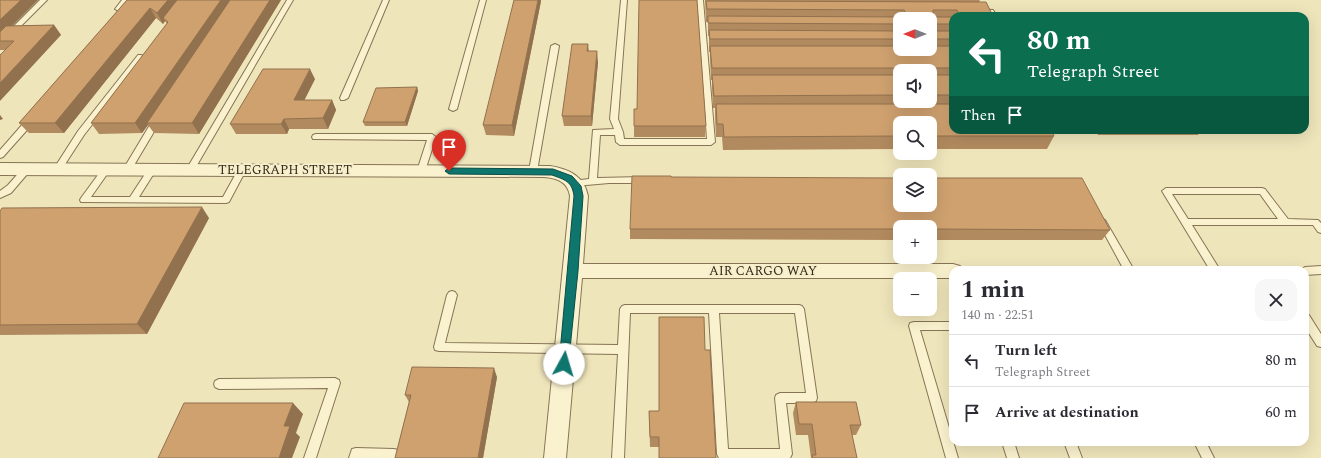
<!DOCTYPE html>
<html lang="en">
<head>
<meta charset="utf-8">
<style>
	:root { --surface:#fff; --page:#f7f7f7; --text:#2b2b33; --muted:#7c7c81; --line:#e1e1e2 }
	body { margin:0; font-family:Spectral,serif; background:var(--page); color:var(--text); height:100vh; display:flex; flex-direction:column; font-size:15px; white-space:nowrap }
	* { box-sizing:border-box; margin:0 }
	p { font-size:13px; color:var(--muted) }
	.icon { flex:none; width:22px; height:22px; fill:none; stroke:currentColor; stroke-width:2; stroke-linecap:round; stroke-linejoin:round }
	.map { position:relative; flex:1; overflow:hidden }
	.side { position:absolute; left:949px; top:266px; width:360px; height:180px; display:flex; flex-direction:column; background:var(--surface); border-radius:12px; box-shadow:0 4px 16px #0002 }
	.side>* { flex:none }
	.top-card { position:absolute; left:949px; top:12px; width:360px; height:122px; border-radius:12px; box-shadow:0 4px 16px #0002; background:#0b6e4f; color:#fff; overflow:hidden }
	.needle { width:26px; rotate:270deg }
	.fabs { position:absolute; left:893px; top:12px; display:grid; gap:8px }
	.fabs a { display:grid; place-items:center; width:44px; height:44px; border-radius:8px; background:var(--surface); box-shadow:0 4px 16px #0002; font-size:20px }
	.pin { position:absolute; display:grid; place-items:center; width:34px; height:34px; color:#fff; margin:-41px -17px; border-radius:50% 50% 50% 0; rotate:-45deg; box-shadow:0 0 4px #0007 }
	.pin .icon { rotate:45deg }
	.me { position:absolute; width:44px; margin:-22px; rotate:6deg; stroke-linejoin:round; filter:drop-shadow(0 0 3px #0008) }
	.turn { display:flex; align-items:center; gap:14px; height:84px; padding:0 12px; font-size:18px }
	.turn .icon { width:52px; height:52px; stroke-width:2.5 }
	.turn b { display:block; font-size:28px; line-height:34px }
	.then { display:flex; align-items:center; height:38px; padding:0 12px; background:#0003; gap:8px; font-size:15px }
	.round { display:grid; place-items:center; flex:none; width:42px; height:42px; border-radius:12px; background:var(--page) }
	.headline { display:flex; align-items:center; justify-content:space-between; height:68px; padding:0 12px }
	h1 { font-size:24px; font-weight:700; line-height:30px }
	ul { padding:0; list-style:none }
	li { display:flex; align-items:center; gap:12px; height:52px; padding:0 12px; border-top:1px solid var(--line) }
	li div { flex:1 }
	li b { display:block; font-size:15px }
	li em { font-style:normal }
	.map>svg:first-child { display:block }
	.lines { fill:none; stroke-linecap:round; stroke-linejoin:round }
	.lane-casing { stroke:#867455; stroke-width:2 }
	.street-casing { stroke:#867455; stroke-width:2 }
	.lane { fill:#faf2ce; fill-rule:evenodd }
	.street { fill:#faf2ce; fill-rule:evenodd }
	.wall { fill:#b28a5f; fill-rule:evenodd }
	.shaded-wall { fill:#91714e }
	.building { fill:#cfa16f; stroke:#91714e }
	.route { fill:#0f766e; stroke:#0a4d48 }
	.labels { text-anchor:middle; dominant-baseline:central; stroke-width:4; stroke-linejoin:round; paint-order:stroke }
	.street-label { font-size:13px; fill:#352a1a; stroke:#f6eecb }
</style>
</head>
<body>
<div class="map">
<svg width="1321" height="458" viewBox="0 0 1321 458">
	<rect width="100%" height="100%" fill="#efe5bb"/>
	<g class="lines">
		<!-- lane casing -->
		<g class="lane-casing">
			<path id="lane" d="M40,0h7l-45,45 -2,1v-6z
				M122,0h7l-7,8 7,3 -6,5 -3,-2 1,-2 -6,-3z
				M287,0h6l-100,172h-6l-1,-2z
				M383,0h6l-41,98 -4,2h-3l-1,-2z
				M480,0h6l-29,109 -4,2 -4,-2z
				M621,0h6l-9,119 5,13 1,7h83l-10,-139h6l12,142 -4,3h-91l-4,-3 -1,-7h-15l-3,43 46,-1 4,3 -4,3h-34l-34,3 -3,-1 -1,-2 1,-2 17,-2 4,-49 21,-1 -4,-10z
				M978,9l15,1 4,6h-6l-2,-3 -13,-1v-2z
				M555,44l4,2 -22,125 -4,3 -4,-3 22,-125z
				M138,55h3l4,2 -61,78 -24,37h-6l-1,-2 25,-39z
				M32,116l3,1 1,2 -1,2 -32,36 -3,1v-8l29,-33z
				M157,117l4,3 -31,52h-6l-1,-2 1,-2 30,-50z
				M316,134h116l4,3 -11,34 -4,3 -4,-3 10,-31 -114,-1 -1,-2 1,-2z
				M26,167l3,1 1,2 -1,2 -18,21 -11,5v-7l8,-6 15,-17z
				M106,167l4,3 -19,27h39l19,-29 3,-1 4,3 -17,27h84l16,-29h6l1,2 -17,32 -3,1 -145,-1 -1,-2 1,-2 22,-30z
				M1166,188h96l3,1 23,30 30,1 3,3v10l-3,-1 -5,-7h-121l28,45h-10l-48,-79zM1172,194h88l18,25h-90z
				M1102,219l3,1 29,50h-10l-26,-48z
				M1321,266v8l-16,1v-5h-4l4,-3z
				M452,291l3,1 2,3 -12,48 173,2 2,-36 2,-3 3,-1h174l3,1 2,3 13,89 -1,3 -4,2h-26l6,51 -2,4h-71l-2,-4 -8,-141h-79l-6,145h-12l6,-104 -179,-3 -4,-1 -1,-3 13,-52 2,-3zM719,313h76l11,80h-26l-4,2 -1,3 5,51h-52z
				M1305,314l4,1 12,19v13l-4,-1 -12,-19z
				M914,322h39v8h-33l38,128h-12l-37,-132 1,-3z
				M335,378l4,2 1,3 -24,75h-12l24,-70 -109,1 -4,-2 -1,-3 1,-3 4,-2z
				M1002,442h12l5,16h-12z
				M1064,442h12l6,16h-12z
				M1194,442h12l8,16h-12z
				M356,448l38,1 4,1 2,4 -2,4h-49l3,-9z"/>
		</g>
		<!-- street casing -->
		<g class="street-casing">
			<path id="street" d="M0,163l550,3c19,3 34,10 38,30l-5,68h370l7,2 2,4h-9v8h-371l-16,180h-22l26,-262c-2,-14 -13,-18 -26,-19l-544,-2z"/>
		</g>
		<!-- lane -->
		<use href="#lane" class="lane"/>
		<!-- street -->
		<use href="#street" class="street"/>
	</g>
	<!-- wall -->
	<path class="wall" d="M0,0h38l-26,26 42,-1 7,10 -57,15h-4z
		M127,0h154l-82,134 -45,-1 -6,-8 -6,8 -43,1 -8,-11 76,-99 -2,-3 -2,3 -7,-6 -92,115h-35l-10,-10z
		M705,0h275l-1,2 14,14h-40v114l101,6 -7,13h-117v-26h-30v26l-177,1 -1,-13h-6l-1,-20v-9h-2l-1,-20v-8h-1l-1,-22v-6h-1v-16h-1v-14h-2zM900,19h30v30h-30zM900,71h30v30h-30z
		M541,1l-27,135 -28,-1 -3,-10z
		M588,44l1,7 9,11 -6,64h-28l-2,-10z
		M315,79l-11,21h28l4,10 -8,19h-39l-2,5h-51l-6,-10z
		M417,87l1,4 -11,35h-42l-2,-4z
		M634,126h72l-1,11h-71z
		M1095,130h106l-3,5h-100z
		M671,177l439,53 -8,10h-172v-13h-30v13l-270,-1v-10z
		M0,211l209,7 -62,116 -147,1z
		M497,377l-14,81h-88l14,-56 -4,-7z
		M796,402l65,23 -5,10h-4l5,23h-46l-3,-23h-12l-3,-22z
		M649,411h10v36h-9z"/>
	<!-- shaded-wall -->
	<path class="shaded-wall" d="M21,0h17l-38,38v-18z
		M168,0h14l-19,18 2,3 -2,3 -6,-11z
		M221,0h12l-86,123 1,2 -6,8 -7,-10z
		M270,0h11l-82,134 -7,-11z
		M538,0h3v1l-27,135 -2,-11z
		M150,8l6,10 -92,115 -9,-10z
		M54,25l7,10 -61,66v-18z
		M597,51l1,11 -6,64 -1,-10z
		M310,69l5,10 -16,32 -5,-11z
		M417,87l1,4 -11,35 -2,-4z
		M332,100l4,10 -8,19 -5,-11z
		M0,115l3,4 -3,1z
		M284,119l5,10 -2,5 -6,-10z
		M202,207l7,11 -62,116 -10,-10z
		M494,368l3,9 -14,81h-5z
		M293,403l10,11 -7,19 4,4 -8,21h-13l5,-32z"/>
	<!-- building -->
	<path class="building" d="M0,0h21l-21,20z
		M127,0h41l-11,13 -7,-5 -95,115h-36z
		M177,0h44l-86,123h-44l77,-101 -5,-4z
		M230,0h40l-78,123h-45z
		M514,0h24l-26,125h-29z
		M639,0h58l9,126h-72v-17h3z
		M706,1l280,1 7,14h-35l1,-1 -2,-5h-24v5l1,2h19v7h-20v5l1,2h19v8h-23v-20h-30v5l-192,-1v-7l196,1 1,-6 -1,-1 -197,-1z
		M54,25l-54,58v-28l14,-14h-14v-9l6,-6z
		M709,30l191,1v8h-190z
		M572,44h16l-1,7h10l-6,65h-29z
		M710,46h190v3h30v-3h23v22h-20v5l2,2h18v20h-23v-24h-25l1,-2 -2,-1h-192z
		M263,69h47l-16,31h38l-9,18 -39,1 -3,5h-51z
		M712,75h188v20l-186,1z
		M417,87l-12,35h-42l13,-34z
		M716,104h237v26h98l3,6h-124v-13h-30v13l-176,1 -1,-13h-6z
		M632,176h39v1l229,1v27h30v-27h152l28,52 -180,-1v-2h-30v2h-270z
		M202,207l-65,117 -137,1v-114l2,-3z
		M659,317h45l1,33h5l6,108h-57v-21h-9l-1,-26h10z
		M412,367l82,1 -16,90h-83l16,-63h-6z
		M796,402h60l5,23h-11l7,33h-44l-1,-3h4l-4,-31h-13z
		M184,403h109l-9,23h6l-11,32h-121z"/>
	<!-- route -->
	<path class="route" d="M449,168l104,1 19,7 9,10 2,10 -5,75 -10,97 -4,1 -4,-1 -1,-4 15,-168c-2,-15 -9,-16 -22,-21l-103,-1 -4,-3z"/>
	<g class="labels">
		<!-- street labels -->
		<g class="street-label">
			<text x="285" y="170">TELEGRAPH STREET</text>
			<text x="763" y="271">AIR CARGO WAY</text>
		</g>
	</g>
</svg>
<div class="fabs">
<a><svg class="needle" viewBox="-14 -14 28 28"><path d="M0-13l5 13h-10z" fill="#e53935"/><path d="M0 13l5-13h-10z" fill="#7c7c81"/></svg></a>
<a><svg class="icon" aria-label="sound" viewBox="0 0 24 24"><path d="M4 9h4l5-4v14l-5-4H4zM17 9q2 3 0 6"/></svg></a>
<a><svg class="icon" aria-label="search" viewBox="0 0 24 24"><circle cx="10" cy="10" r="6"/><path d="M15 15l6 6"/></svg></a>
<a><svg class="icon" aria-label="layers" viewBox="0 0 24 24"><path d="M12 4l9 5-9 5-9-5zM3 14l9 5 9-5"/></svg></a>
<a>+</a>
<a>−</a>
</div>
<div class="pin" style="left:449px;top:171px;background:#d93025"><svg class="icon" aria-label="arrive" viewBox="0 0 24 24"><path d="M6 21V4h12l-3 4 3 4H6"/></svg></div>
<svg class="me" style="left:564px;top:364px" viewBox="-20 -20 40 40"><circle r="19" fill="#fff"/><path d="M0-13L10 11 0 6-10 11z" fill="#0f766e"/></svg>
<div class="top-card">
<div class="turn"><svg class="icon" aria-label="left" viewBox="0 0 24 24"><path d="M17 20v-9H6M10 6l-5 5 5 5"/></svg><div><b>80 m</b>Telegraph Street</div></div>
<div class="then">Then<svg class="icon" aria-label="arrive" viewBox="0 0 24 24"><path d="M6 21V4h12l-3 4 3 4H6"/></svg></div>
</div>
<section class="side">
<div class="headline"><div><h1>1 min</h1><p>140 m · 22:51</p></div><a class="round"><svg class="icon" aria-label="close" viewBox="0 0 24 24"><path d="M6 6l12 12M18 6L6 18"/></svg></a></div>
<ul>
<li><svg class="icon" aria-label="left" viewBox="0 0 24 24"><path d="M17 20v-9H6M10 6l-5 5 5 5"/></svg><div><b>Turn left</b><p>Telegraph Street</p></div><em>80 m</em></li>
<li><svg class="icon" aria-label="arrive" viewBox="0 0 24 24"><path d="M6 21V4h12l-3 4 3 4H6"/></svg><div><b>Arrive at destination</b></div><em>60 m</em></li>
</ul>
</section>
</div>
</body>
</html>
